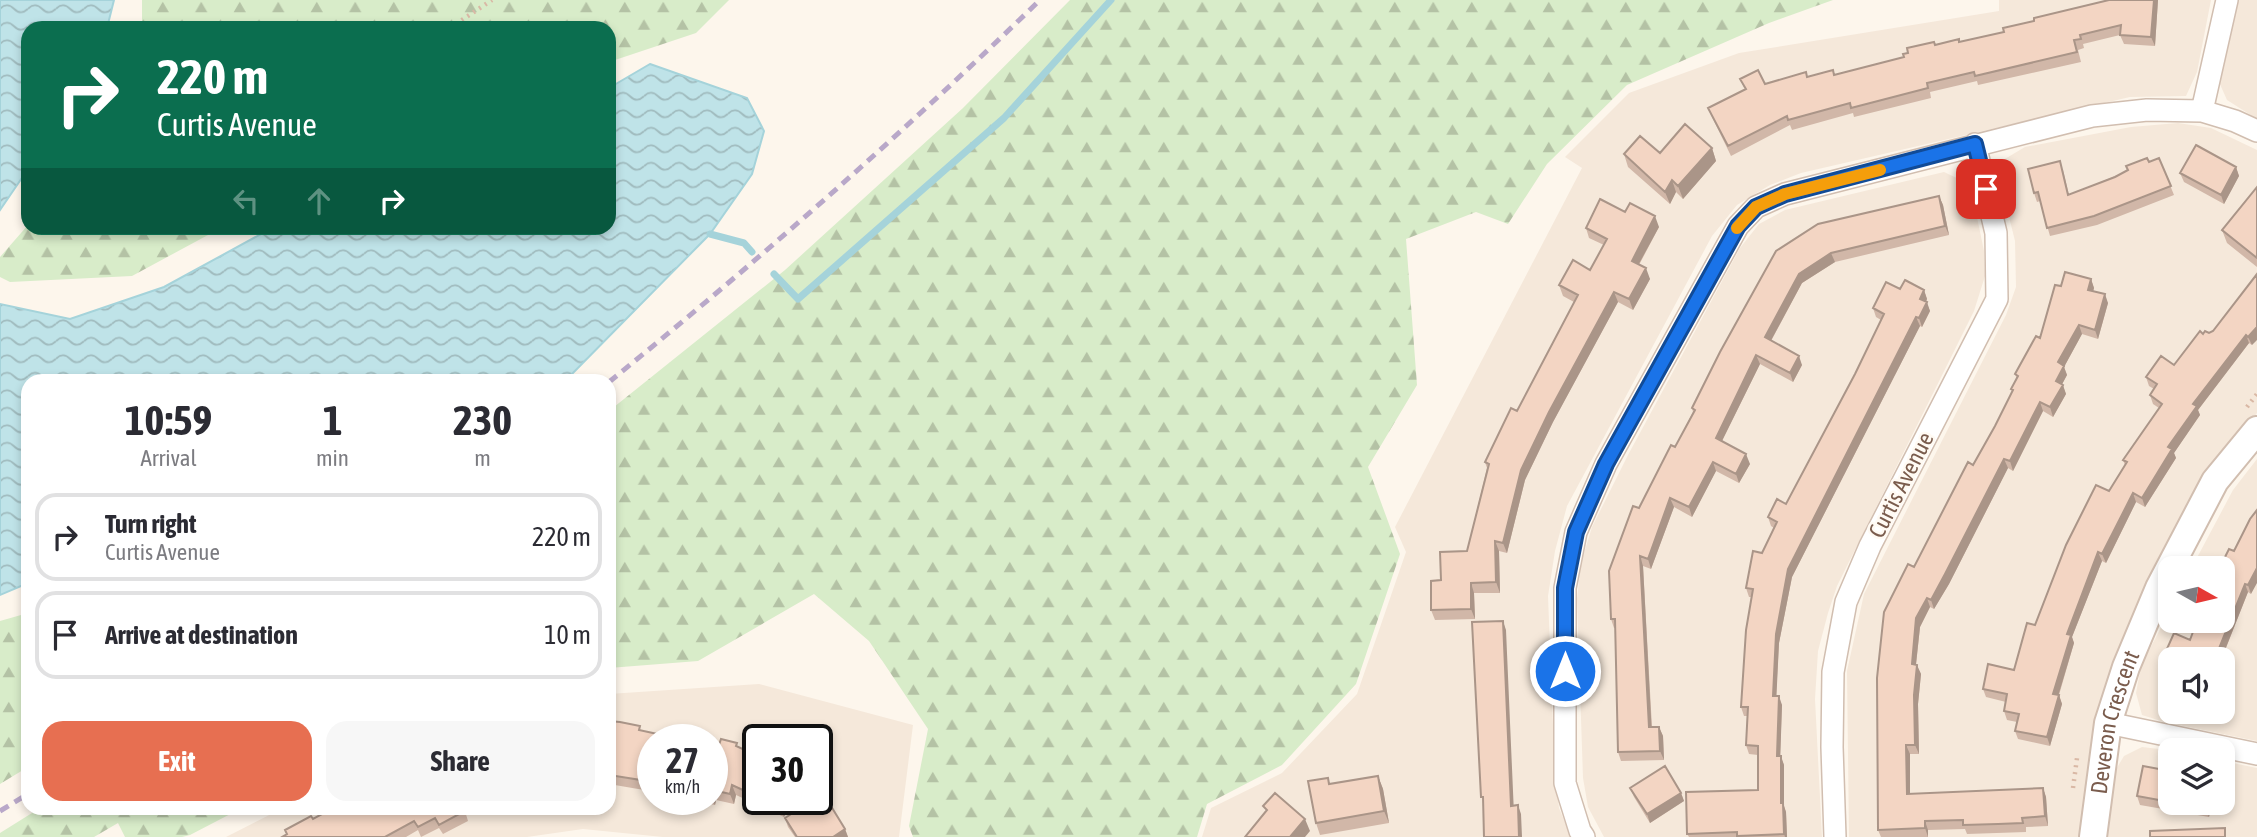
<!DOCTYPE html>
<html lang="en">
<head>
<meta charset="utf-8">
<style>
	:root { --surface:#fff; --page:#f7f7f7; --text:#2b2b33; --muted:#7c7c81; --line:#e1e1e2; --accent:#e76f51 }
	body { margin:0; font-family:"Asap Condensed",sans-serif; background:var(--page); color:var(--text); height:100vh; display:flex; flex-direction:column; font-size:26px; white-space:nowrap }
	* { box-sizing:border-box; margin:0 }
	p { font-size:23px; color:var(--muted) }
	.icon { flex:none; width:38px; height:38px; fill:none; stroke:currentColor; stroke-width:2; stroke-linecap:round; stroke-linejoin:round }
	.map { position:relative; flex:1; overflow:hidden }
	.side { position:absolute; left:21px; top:374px; width:595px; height:441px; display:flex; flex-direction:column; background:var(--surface); border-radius:21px; box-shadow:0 4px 10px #0003 }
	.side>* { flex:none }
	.hud { position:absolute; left:21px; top:21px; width:595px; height:214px; border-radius:21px; box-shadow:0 4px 10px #0003; background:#0b6e4f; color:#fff; overflow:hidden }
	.needle { width:46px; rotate:98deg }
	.buttons { position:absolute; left:2158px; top:556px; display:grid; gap:14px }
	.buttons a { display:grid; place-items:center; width:77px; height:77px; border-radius:14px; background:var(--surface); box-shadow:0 4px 10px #0003; font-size:35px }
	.speed { position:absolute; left:637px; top:724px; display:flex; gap:14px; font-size:35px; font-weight:700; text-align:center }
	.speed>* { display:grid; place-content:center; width:91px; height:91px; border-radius:50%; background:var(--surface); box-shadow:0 4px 10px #0003; line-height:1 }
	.speed small { font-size:18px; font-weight:400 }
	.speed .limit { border:4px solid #111; border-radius:10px; background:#fff; color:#111 }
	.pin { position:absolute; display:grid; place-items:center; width:60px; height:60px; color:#fff; margin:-30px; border-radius:14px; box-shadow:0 4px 10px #0006 }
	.me { position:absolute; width:77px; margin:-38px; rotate:0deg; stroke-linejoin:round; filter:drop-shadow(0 0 5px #0008) }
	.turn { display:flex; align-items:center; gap:24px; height:147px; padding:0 21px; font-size:32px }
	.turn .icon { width:91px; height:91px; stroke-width:2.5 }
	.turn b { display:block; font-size:49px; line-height:60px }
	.lanes { display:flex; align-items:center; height:66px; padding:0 21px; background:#0003; justify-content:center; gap:35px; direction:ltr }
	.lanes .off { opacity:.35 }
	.eta { display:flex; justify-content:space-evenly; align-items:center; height:119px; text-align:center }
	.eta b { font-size:42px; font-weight:700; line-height:49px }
	.cta { display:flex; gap:14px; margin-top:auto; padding:14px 21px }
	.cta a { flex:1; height:80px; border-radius:21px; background:var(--accent); color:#fff; font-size:28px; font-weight:700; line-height:80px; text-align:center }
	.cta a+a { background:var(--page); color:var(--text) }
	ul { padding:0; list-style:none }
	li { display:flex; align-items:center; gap:21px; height:88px; margin:0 14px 10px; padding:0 7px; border:4px solid var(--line); border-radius:21px }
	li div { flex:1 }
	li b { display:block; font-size:26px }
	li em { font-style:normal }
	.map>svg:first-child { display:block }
	.residential { fill:#f5e8da; fill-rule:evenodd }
	.forest { fill:url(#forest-firs) }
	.water { fill:url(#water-waves); stroke:#a5d3da; stroke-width:2 }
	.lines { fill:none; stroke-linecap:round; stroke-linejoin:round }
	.stream { stroke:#a5d3da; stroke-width:7 }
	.minor-casing { stroke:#d1beb0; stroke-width:24 }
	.tertiary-casing { stroke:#d1beb0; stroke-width:30 }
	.path { stroke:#d9b8a5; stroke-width:4.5; stroke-dasharray:2 5; stroke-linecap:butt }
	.minor { stroke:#fff; stroke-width:21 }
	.tertiary { stroke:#fff; stroke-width:26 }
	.rail { stroke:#b9a8c9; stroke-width:5; stroke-dasharray:10 7; stroke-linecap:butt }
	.wall { fill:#d1b7a8 }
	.shaded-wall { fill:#aa9588 }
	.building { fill:#f3d5c3; stroke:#aa9588; stroke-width:2 }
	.route-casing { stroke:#114b97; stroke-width:18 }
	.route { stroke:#1a73e8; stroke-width:12 }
	.slow { stroke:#f59e0b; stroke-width:12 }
	.labels { text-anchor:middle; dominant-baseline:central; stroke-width:5; stroke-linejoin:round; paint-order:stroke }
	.street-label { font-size:23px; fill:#7a5c4d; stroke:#fffaf3 }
</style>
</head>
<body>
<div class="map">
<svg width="2257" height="837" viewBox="0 0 2257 837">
	<defs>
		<pattern id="forest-firs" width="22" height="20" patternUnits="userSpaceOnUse" patternTransform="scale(1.75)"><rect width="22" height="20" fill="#d8ecc9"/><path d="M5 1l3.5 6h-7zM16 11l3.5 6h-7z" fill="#b4c2a5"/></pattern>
		<pattern id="water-waves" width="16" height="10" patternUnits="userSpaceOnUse" patternTransform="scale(1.75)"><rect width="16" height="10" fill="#bfe3e8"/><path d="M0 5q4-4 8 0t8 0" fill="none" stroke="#a0bbbe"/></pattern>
	</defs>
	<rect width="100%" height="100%" fill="#fdf6ec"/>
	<!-- residential -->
	<path class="residential" d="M1999,0h212l-14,72 -11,24 -56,1 -329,76 -31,12 -33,20 -25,31 -145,270 -12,45 -7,45 7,180 4,32 12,29h-369l9,-29 71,-35 75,-79 49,-142 -11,-25 187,-359 -17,-11 64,-64 110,-40 260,-42z
		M2236,0h21v119l-30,-19 -8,-18z
		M2178,123l33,5 46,22v263l-33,41 -31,49 -112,334h-232l-2,-166 17,-77 142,-279 10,-28 -1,-46 -15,-61 3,-20 22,-13 106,-20z
		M1944,172l17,8 11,13 12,58 1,25 -11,35 -137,275 -9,27 -10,38 -3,48 7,138h-218l-16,-30 -5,-29 -6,-179 4,-36 11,-36 36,-72 112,-207 19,-24 26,-14z
		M2257,459v282l-93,-19 -22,-7 -6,-22 5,-27 29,-56v11h52v-52h-31l42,-79zM2170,660h52v52h-52z
		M759,684l154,41 -14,112h-236l-80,-8 -56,8h-301l55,-28 328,-1v-114zM653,740h59v60h-59zM758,740h59v60h-59z
		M2142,747l34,4h-6v52h52l1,-42 34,7v69h-150l8,-66 9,-15z"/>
	<!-- forest -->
	<path class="forest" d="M142,0h587l-33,33 -87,29v-34h-467z
		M1070,0h763l-64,23 -142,62 -80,79 -39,60 -32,-12 -70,27 11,146 -49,82 32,87 -44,130 -74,81 -75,39 -10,33h-284l-4,-11 19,-97 -59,-88 -55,-47 -116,67 -89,7v-257l176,-141 178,-162z
		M28,225v3h193l-89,48 -122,6 -10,-5v-20z
		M28,613v154l-28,17v-163z
		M40,808h200v1l-50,26 -8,2h-57l-7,-14 -24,14h-94v-4z"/>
	<!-- water -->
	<path class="water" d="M0,0h114l-7,28h-79v141l-28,41z
		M650,64l97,34 17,33 -12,43 -42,60 -143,145 -3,3h-536v201l-28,12v-291l70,15 94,-32 108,-59h337v-140z"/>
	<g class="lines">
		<!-- stream -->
		<path class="stream" d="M710,234l34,9 8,9
			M774,274l24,25 206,-181 107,-118"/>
		<!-- minor casing -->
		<g class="minor-casing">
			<path id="minor" d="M2202,111l25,-111
				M2108,723l149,31
				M1584,837l-4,-6 -15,-48v-195l11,-56 30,-68 132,-238 18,-19 29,-13 307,-78 55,-6 55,1 33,10 22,10
				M1835,837l-3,-90 1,-75 13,-70 24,-56 127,-247 -1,-66 -21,-89"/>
		</g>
		<!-- tertiary casing -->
		<g class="tertiary-casing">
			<g id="tertiary">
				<path id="s1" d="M2093,837l15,-114 18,-56 33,-79 56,-107 42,-51"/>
			</g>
		</g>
		<!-- path -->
		<path class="path" d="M450,28l42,-28
			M2247,407l10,-13
			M2073,788l4,-30"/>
		<!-- minor -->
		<use href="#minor" class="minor"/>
		<!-- tertiary -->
		<use href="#tertiary" class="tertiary"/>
		<!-- rail -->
		<path class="rail" d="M609,382c149,-121 293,-248 431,-382
			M0,811l28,-17"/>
	</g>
	<!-- wall -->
	<path class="wall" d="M2109,0h49l-3,46 -31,-2 -4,-9 -37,9 1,4 -6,2 3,12 -103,23 -1,-4 -47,11 1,6 -77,19 -1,-4 -61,17 -2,-5 -59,31 -19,-39 -4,-9 37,-18 -5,-11 25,5 43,-7 26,-2 70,-18 31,-12 24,-3 45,-10 30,-11z
		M1712,148l4,13 -33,38 -7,-7 -6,12 -42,-37 -4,-13 36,-1z
		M2159,158l15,37 -77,30 -47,11 -10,-35 -3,1 -3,-9 29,-23 6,25z
		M2236,167l3,9 -15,28 -40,-22 -4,-9z
		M2257,187v80l-30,-24 -5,-13z
		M1939,196l4,9 6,30 -114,27 -33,21 -31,58 31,24 -9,17 -33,-18 -38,77 28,23 -11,19 -23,-12 -24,46 -18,-10 -23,62 -8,-3 9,161h7l4,9 1,24 -43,1 -3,-9 -3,-124h-1l-3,-9 28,-111 36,-61 18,-35 -1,-4 84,-157z
		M1625,212l34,15 -20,38 11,14 -17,31 -15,-8 -65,120 -28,58 -18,73 -8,-2 1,42h-26l1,26 -40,1 -4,-10 10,-30 26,-29 20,-83 -2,-6 32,-51 57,-109 -11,-6 -4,-11 31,-15 14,-25 -15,-7 -3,-10z
		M2257,274l-5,71 -3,-2 -51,67 2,5 -26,38 2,5 -31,49 -9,-5 -30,61 -4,-2 -30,76 2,6 -15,52 3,9 -12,42 -32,-7 -3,-8 2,-9 -10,-2 -3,-9 2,-9 -20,-5 -3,-8 31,-19 21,-45 74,-134 16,-26 -2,-5 36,-52 -6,-4 -3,-9 4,-6 -5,-3 -3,-9 28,-12 29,-31 6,-1 4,-2z
		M2091,279l3,9 -1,3 15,12 -10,36 -16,-5 -18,33 3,8 -5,9 4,10 -13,23 -10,-6 -30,60 -5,-3 -59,116 -15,25 -4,-2 -10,20 -4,38 5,9 -3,30 1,50h-9v40l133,-6 3,9 2,29 -22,1v5l-59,2 -2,-5 -37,1v7h-47l-3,-7 36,-263 81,-141 17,-34 -1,-3 6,-10 -2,-5 25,-36 21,-52z
		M1900,289l24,1 3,9 -1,3 4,9 -8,16 -2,-1 -128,251 -13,66 -3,53 6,9 -2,51 4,9v41l2,6 1,25h-98l-2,-3 71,-44v-35l-9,-1 -3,-9 1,-29h-3l-3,-9 11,-110h-3l-3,-9 28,-60 -3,-2 -3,-9 18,-13 69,-130 26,-54 -5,-3 -3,-9z
		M2250,519l1,75 -3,-2 -24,61 8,4 3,9 -12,28 -1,-34h-52v11l-5,-2 -3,-9 28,-20z
		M609,721l33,10 11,9v47l-8,-2 -1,5 -35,-6z
		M712,746l6,2 20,-1 20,9v44h34l-8,17 -48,-22 -2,9 -18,-4 -1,5 -17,-4v-1h14z
		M2170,771v32h42l-3,14 -69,-12 -3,-9z
		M1378,776l5,13 6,34 -69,12 -4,-12 15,-39z
		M1630,788l51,5 3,8 -34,22 -16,-26z
		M333,808h138l-6,3 3,10 -25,13 -4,-6 -18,9 -3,-7 -12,7h-124l5,-3 -2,-4 28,-11z
		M810,808l35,21 3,8h-53l-7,-10 -3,-9z"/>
	<!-- shaded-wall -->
	<path class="shaded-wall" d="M2154,0h4l-3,46 -4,-9z
		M1712,148l4,13 -33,38 -5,-13z
		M2236,167l3,9 -15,28 -3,-9z
		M1672,180l4,12 -6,12 -5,-12z
		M1939,196l4,9 6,30 -4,-9z
		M1655,216l4,11 -24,44 -3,-10z
		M1831,253l4,9 -33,21 -34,63 -3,-9 34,-63z
		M1646,268l4,11 -17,31 -4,-11z
		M2091,279l3,9 -3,11 -3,-9z
		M1924,290l3,9 -4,8 -3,-8z
		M1614,292l4,10 -65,120 -28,58 -18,73 -4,-10 18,-73 28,-58z
		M2105,294l3,9 -10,36 -3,-9z
		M1927,302l3,9 -8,16 -3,-9z
		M1916,317l4,9 -128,251 -13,66 -3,62 -3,-9 3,-62 12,-65z
		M2079,325l3,9 -18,33 3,8 -8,15 -3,-9 2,-19z
		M2257,327v13l-5,5 -4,-8z
		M2246,335l3,8 -51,67 2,5 -26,38 2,5 -31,49 -3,-9 26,-51 25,-43z
		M1756,355l4,9 -41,83 -3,-9z
		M1799,356l3,9 -9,17 -3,-9z
		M2063,385l3,9 -13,23 -3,-10z
		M2040,402l3,9 -30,60 -3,-10z
		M1746,454l4,10 -11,19 -3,-9z
		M2004,459l4,9 -59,116 -15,25 -3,-9z
		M1713,462l3,9 -24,46 -3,-10z
		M2133,493l3,9 -30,61 -4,-9z
		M1670,498l4,9 -23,62 -3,-10z
		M1495,541l4,10 1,42 -4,-11z
		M2098,552l4,9 -30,76 2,6 -18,60 -3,-9 14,-60z
		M1640,556l3,10 9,170 -3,-9z
		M2257,568v15l-6,11 -3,-9z
		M1471,583l3,10 1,26 -4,-10z
		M2245,584l3,8 -27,68 -3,-9z
		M1927,598l3,9 -10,20 -5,46 -3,-9 4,-46z
		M1503,621l3,9 8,184 -3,-8z
		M2232,657l3,9 -12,28 -1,-15z
		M1917,665l4,9 -3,30 1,50 -4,-9 -1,-50z
		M2059,695l3,9 -12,42 -3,-9z
		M1779,696l3,9 -2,60 -3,-9z
		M1659,727l4,9 1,24 -4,-9z
		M1906,745l4,9v50l-3,-10z
		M1781,756l3,9v41l2,6 1,25h-2l-1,-3 -3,-31z
		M642,775l3,10 -1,5 -3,-10z
		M1378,776l5,13 6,34 -5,-12z
		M732,785l4,10 -2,9 -4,-10z
		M2043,788l3,9 2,29 -3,-10z
		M713,790l3,10 -1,5 -3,-8z
		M1681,793l3,8 -34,22 -3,-9z
		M784,800h8l-8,17 -4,-10z
		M2207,803h5l-3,14 -3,-8z
		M1518,805l3,9 1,23h-3z
		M1305,819l5,12 -5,6h-15z
		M1925,821l3,9v7l-3,-9z
		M845,829l3,8h-15z"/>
	<!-- building -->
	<path class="building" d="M2109,0h45l-3,37 -31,-2 1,-10 -41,10 1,4 -7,1 3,12 -102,24 -1,-4 -47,11 1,5 -77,20 -1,-5 -62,17 -1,-4 -59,30 -20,-38 38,-19 -6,-10 18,-9 7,14 41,-12 1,5 26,-7 1,5 70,-18 -1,-3 5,-1 -1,-5 27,-6 1,3 24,-6v3l45,-10 -1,-4 31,-7v-3z
		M1685,124l27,24 -34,38 -6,-6 -7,12 -41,-38 16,-18 20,17z
		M2196,145l40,22 -15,28 -41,-22z
		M2147,158l2,4 10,-4 12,28 -77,30 -47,12 -9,-36 -4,1 -6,-24 32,-8 8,34 47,-18 13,-7 -2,-4z
		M2257,187v71l-35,-28z
		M1939,196l6,30 -114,27 -32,21 -34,63 34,19 -9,17 -34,-18 -40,83 30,16 -10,20 -23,-12 -24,45 -19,-9 -22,61 -8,-3 9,171h10l1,24 -42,1 -3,-133h-4l-2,-48 24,-65 6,2 32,-63 4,2 20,-37 -3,-2 28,-56 56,-101 42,-27z
		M1600,199l25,13 5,-9 25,13 -23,45 14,7 -17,31 -15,-7 -65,120 -28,58 -18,73 -8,-2 1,41 -25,1v26l-40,1v-29l10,-1 -1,-28 27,-1 22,-87 -4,-2 26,-54 6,3 61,-116 -19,-10 14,-25 17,10 17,-31 -21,-11z
		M2065,272l26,7 -3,11 17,4 -10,36 -16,-5 -21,37 6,4 -8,15 7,4 -13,22 -10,-5 -30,59 -6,-2 -59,115 -14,26 -4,-2 -11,20 -4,46 5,1 -3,30 1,50h-9l1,49 136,-6 2,28 -23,2 1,5 -25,1 -35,1v-5l-38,1v7l-47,2 -1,-152 7,-66 24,-48 6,3 54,-105 5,3 22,-39 18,-36 -2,-1 7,-13 -3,-2 21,-38 4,2 15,-53 6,1z
		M2257,274v53l-9,10 -2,-2 -53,69 4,2 -29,41 4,2 -30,49 -9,-5 -31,61 -4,-2 -31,82 4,1 -18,59 6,1 -12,42 -32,-6 4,-17 -15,-3 3,-17 -24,-5 5,-25 26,6 13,-47 8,2 31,-80 30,-60 13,6 18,-29 -4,-2 39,-56 -12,-9 7,-11 -11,-7 15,-21 13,9 26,-34 3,3 2,-3 4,2 4,-2z
		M1905,280l19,10 -4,9 7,3 -8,16 -3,-1 -128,252 -12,65 -3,62h6l-2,60h4v47h2l1,31 -47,2v-4l-50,2 -1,-42 72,-2v-44l-12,-1 2,-38h-7l5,-77 7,-41 -7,-1 7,-37 9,2 15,-31 -9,-5 9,-18 9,5 69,-130 29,-60 -11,-6 13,-26 14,7z
		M2257,510v58l-9,17 -3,-1 -27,67 14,6 -10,22v-19h-52v4l-8,-4 12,-27 16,7 7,-19h25v-52h-3l10,-20 5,2 16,-32z
		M1503,621l8,185 7,-1 1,32h-35l-1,-40h-2l-9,-175z
		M609,721l11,1 20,4 -1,4 46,10h-32v38l-11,-3 -1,5 -32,-5z
		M721,739l16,4 -1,3 22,10v41l-26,-12 -2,9 -17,-4 -1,2v-46l6,2z
		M1665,766l16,27 -34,21 -17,-26z
		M2143,766l27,5v31l-33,-6z
		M1378,776l6,35 -68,12 -8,-42 20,-3 1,6z
		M1275,793l30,26 -15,18h-45l22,-27 -4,-4z
		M826,798l19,31 -12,8h-36l-12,-19 22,-14 3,4z
		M764,800h20l-4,7z
		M2177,803h30l-1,6z
		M333,808h130l2,3 -26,14 -4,-7 -17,9 -4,-6 -29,16h-103l5,-3 -2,-4 26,-14 2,3z
		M2225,828v9h-75v-6z"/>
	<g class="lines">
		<!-- route casing -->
		<g class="route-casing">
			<path id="route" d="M1565,671v-83l11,-56 30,-68 132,-238 18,-19 29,-13 190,-50 11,45"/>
		</g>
		<!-- route -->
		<use href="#route" class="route"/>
		<!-- slow -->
		<path class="slow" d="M1737,228l19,-21 29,-13 95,-24"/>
	</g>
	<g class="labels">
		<!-- street labels -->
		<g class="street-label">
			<text transform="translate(1901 485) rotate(-63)">Curtis Avenue</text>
			<text stroke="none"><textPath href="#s1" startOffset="117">Deveron Crescent</textPath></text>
		</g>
	</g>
</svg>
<div class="buttons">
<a><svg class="needle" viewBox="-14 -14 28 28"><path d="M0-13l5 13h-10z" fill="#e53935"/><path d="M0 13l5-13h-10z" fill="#7c7c81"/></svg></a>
<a><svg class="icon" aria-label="sound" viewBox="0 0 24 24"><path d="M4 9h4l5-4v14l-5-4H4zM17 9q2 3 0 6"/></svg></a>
<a><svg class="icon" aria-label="layers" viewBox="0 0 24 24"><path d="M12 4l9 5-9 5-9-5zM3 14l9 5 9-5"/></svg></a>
</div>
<div class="speed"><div>27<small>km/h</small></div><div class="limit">30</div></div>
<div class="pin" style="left:1986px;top:189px;background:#d93025"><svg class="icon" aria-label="arrive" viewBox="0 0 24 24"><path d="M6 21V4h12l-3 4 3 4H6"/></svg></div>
<svg class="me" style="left:1565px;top:671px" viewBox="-20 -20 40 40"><circle r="17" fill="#1a73e8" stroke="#fff" stroke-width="3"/><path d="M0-11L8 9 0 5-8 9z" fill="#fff"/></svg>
<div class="hud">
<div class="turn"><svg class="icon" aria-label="right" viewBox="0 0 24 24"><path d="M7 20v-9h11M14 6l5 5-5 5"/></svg><div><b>220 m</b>Curtis Avenue</div></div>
<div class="lanes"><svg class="icon off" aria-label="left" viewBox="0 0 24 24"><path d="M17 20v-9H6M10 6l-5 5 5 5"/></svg><svg class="icon off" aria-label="ahead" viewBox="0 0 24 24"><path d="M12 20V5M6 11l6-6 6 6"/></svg><svg class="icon" aria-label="right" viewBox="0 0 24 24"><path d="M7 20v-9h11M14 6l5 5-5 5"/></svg></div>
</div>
<section class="side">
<div class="eta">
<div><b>10:59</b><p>Arrival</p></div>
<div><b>1</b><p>min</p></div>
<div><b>230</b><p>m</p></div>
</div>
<ul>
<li><svg class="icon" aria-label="right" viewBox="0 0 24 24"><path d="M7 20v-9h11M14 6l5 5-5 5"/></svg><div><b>Turn right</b><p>Curtis Avenue</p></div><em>220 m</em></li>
<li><svg class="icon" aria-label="arrive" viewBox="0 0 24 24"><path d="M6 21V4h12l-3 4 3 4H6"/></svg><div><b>Arrive at destination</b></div><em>10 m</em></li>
</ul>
<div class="cta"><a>Exit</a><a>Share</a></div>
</section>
</div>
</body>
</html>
